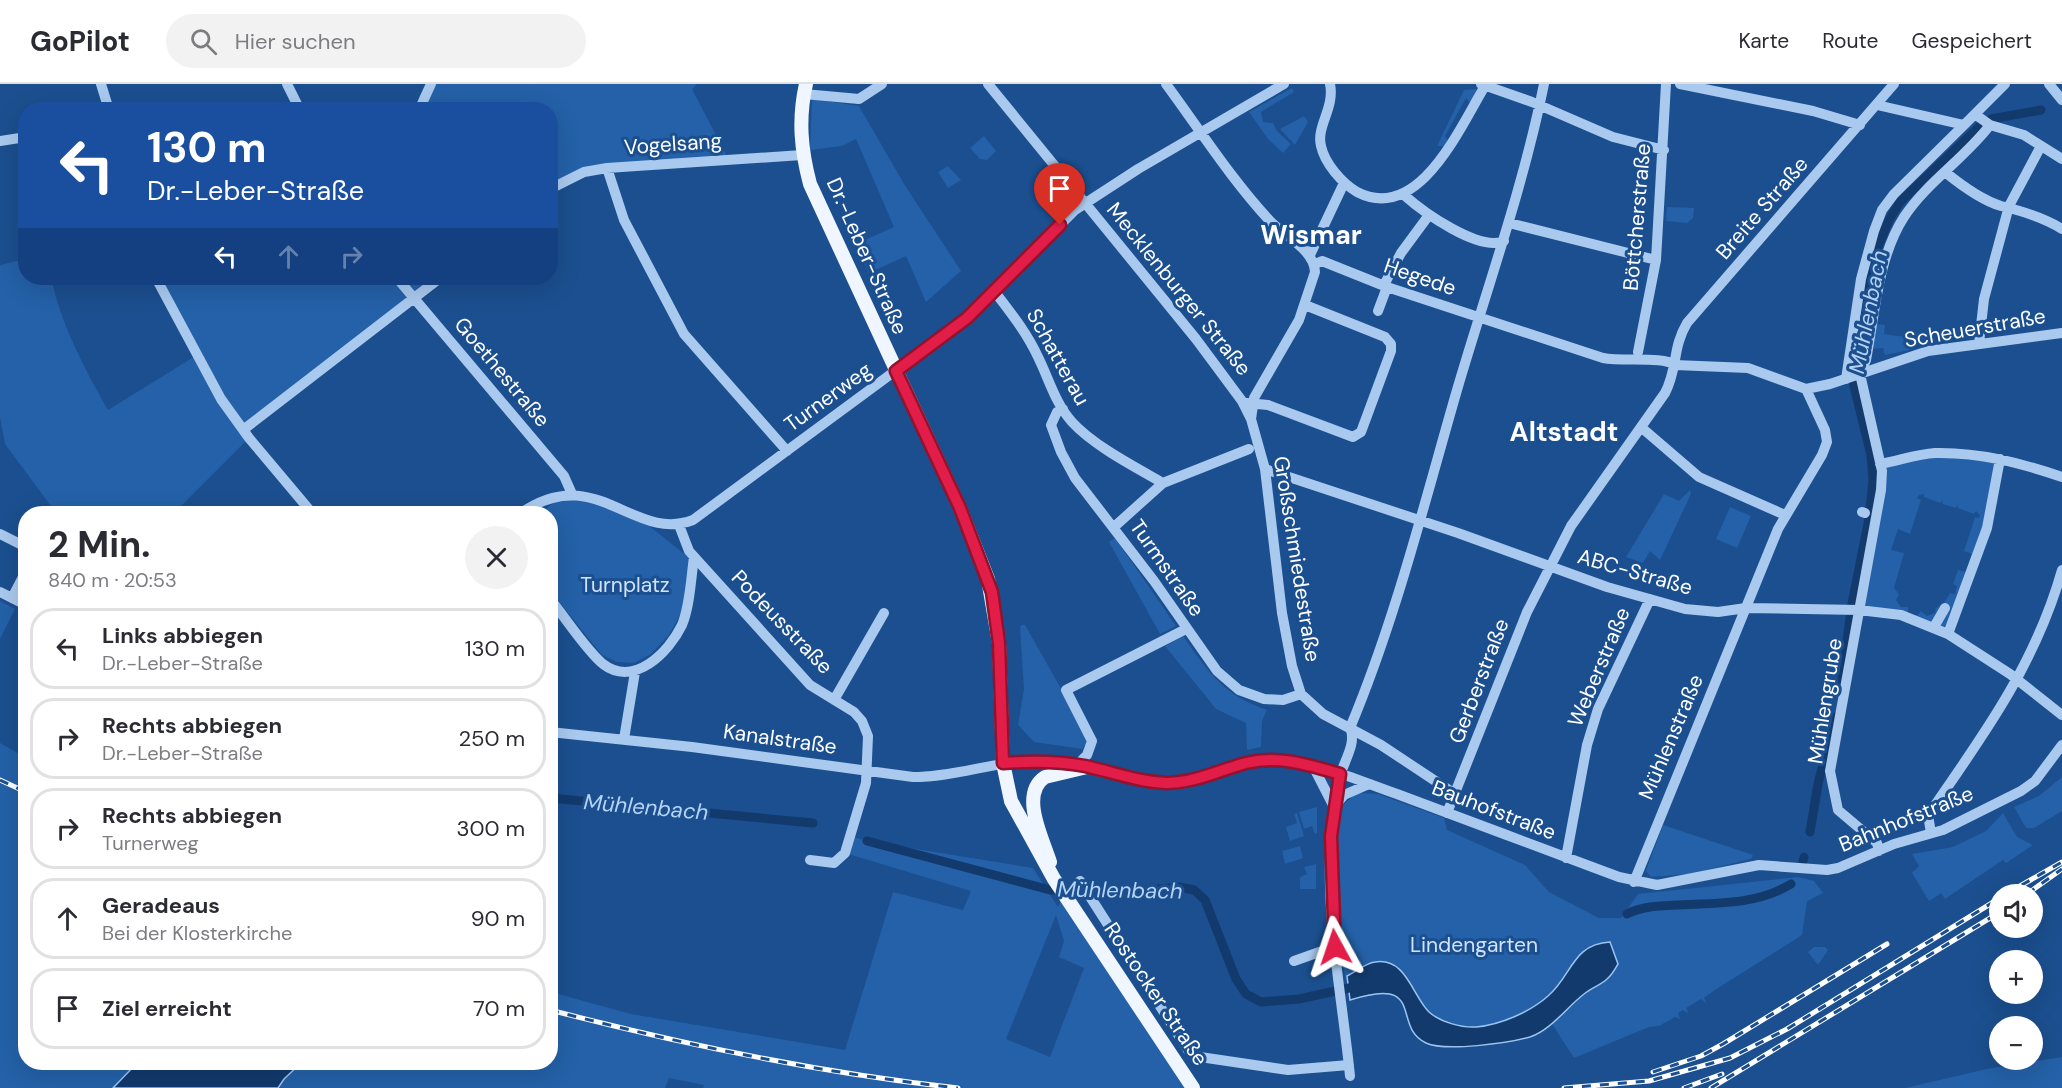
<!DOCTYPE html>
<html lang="de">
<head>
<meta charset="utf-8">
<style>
	:root { --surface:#fff; --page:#f2f2f3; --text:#2b2b33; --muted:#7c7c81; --line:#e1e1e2 }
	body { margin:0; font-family:"DM Sans",sans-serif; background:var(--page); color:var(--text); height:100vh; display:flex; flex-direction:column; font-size:22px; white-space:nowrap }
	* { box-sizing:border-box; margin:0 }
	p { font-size:20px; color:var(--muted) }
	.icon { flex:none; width:33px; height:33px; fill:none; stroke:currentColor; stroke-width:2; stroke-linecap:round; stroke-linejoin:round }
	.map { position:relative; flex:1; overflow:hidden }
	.sheet { position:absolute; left:18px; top:422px; width:540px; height:564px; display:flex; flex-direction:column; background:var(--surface); border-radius:24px; box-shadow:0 6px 24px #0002 }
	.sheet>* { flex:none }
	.guide { position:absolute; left:18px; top:18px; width:540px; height:183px; border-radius:24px; box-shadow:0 6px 24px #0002; background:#1a4fa0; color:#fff; overflow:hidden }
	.buttons { position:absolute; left:1989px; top:800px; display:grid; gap:12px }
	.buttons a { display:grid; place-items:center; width:54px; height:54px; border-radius:50%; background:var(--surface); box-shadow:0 6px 24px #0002; font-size:30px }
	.pin { position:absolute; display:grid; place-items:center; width:51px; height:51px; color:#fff; margin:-62px -26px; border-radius:50% 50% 50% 0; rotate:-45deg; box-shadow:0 0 6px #0007 }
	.pin .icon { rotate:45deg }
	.me { position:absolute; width:66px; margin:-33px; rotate:355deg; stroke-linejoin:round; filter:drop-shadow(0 0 4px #0008) }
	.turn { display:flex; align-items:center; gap:21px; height:126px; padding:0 30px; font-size:27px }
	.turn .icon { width:78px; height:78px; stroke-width:2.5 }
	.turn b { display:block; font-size:42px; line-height:51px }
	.lanes { display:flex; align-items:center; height:57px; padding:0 30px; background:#0003; justify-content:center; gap:30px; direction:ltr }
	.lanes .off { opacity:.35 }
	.round { display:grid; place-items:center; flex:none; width:63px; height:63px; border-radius:32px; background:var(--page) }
	.summary { display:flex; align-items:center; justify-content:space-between; height:102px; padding:0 30px }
	h1 { font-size:36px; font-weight:700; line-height:45px }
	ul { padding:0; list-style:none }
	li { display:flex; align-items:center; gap:18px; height:81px; margin:0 12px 9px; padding:0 18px; border:3px solid var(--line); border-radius:24px }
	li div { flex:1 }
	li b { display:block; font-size:22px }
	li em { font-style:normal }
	header { display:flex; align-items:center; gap:36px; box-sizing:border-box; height:84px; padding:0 30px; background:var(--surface); border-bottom:2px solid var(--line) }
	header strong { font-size:28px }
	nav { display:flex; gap:33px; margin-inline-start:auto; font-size:21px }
	.search { width:420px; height:54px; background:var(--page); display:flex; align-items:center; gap:15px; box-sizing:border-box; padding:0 21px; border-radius:33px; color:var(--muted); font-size:22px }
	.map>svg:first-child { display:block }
	.green { fill:#2461a8; fill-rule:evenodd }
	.water { fill:#123a6d; stroke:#9cc4f0; stroke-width:1.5 }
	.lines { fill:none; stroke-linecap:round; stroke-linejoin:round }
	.canal { stroke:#123a6d; stroke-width:9 }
	.minor { stroke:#a9c9ee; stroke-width:10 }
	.major { stroke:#f0f6ff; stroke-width:14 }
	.rail-casing { stroke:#fff; stroke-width:5 }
	.rail { stroke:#1b4f8f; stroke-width:3; stroke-dasharray:9; stroke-linecap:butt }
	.route-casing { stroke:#92132f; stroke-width:15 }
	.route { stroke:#e11d48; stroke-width:10 }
	.labels { text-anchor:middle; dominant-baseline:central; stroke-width:6; stroke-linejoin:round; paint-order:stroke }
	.street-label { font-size:21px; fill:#fff; stroke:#1b4f8f }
	.park-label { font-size:21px; fill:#cfe3fa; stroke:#1b4f8f }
	.water-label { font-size:22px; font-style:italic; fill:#b5d3f5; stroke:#1b4f8f }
	.district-label { font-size:27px; font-weight:bold; fill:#fff; stroke:#1b4f8f }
</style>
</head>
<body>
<header>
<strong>GoPilot</strong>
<div class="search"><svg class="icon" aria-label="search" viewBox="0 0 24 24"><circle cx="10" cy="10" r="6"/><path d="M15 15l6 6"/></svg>Hier suchen</div>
<nav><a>Karte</a><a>Route</a><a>Gespeichert</a></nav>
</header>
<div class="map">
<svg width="2062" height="1004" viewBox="0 0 2062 1004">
	<rect width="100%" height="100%" fill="#1b4f8f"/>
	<!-- green -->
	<path class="green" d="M431,0h266l-5,5 37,71 -122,8 -56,21 -1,-79h-131z
		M1292,4l2,4 -33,20 2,10 10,1 4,8 14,13 -8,9 -15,-14 -19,-27z
		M1476,5l1,5 -6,10 -5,-6 -21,38 4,6 -3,4h-9l27,-56z
		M812,15l47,7 45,78 57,87 -35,31 -20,-46 -37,17 -13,-29 38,-17 -38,-88 -14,7 -32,4z
		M1304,32l4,6 -13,23 -15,-16z
		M984,52l12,15 -9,9 -7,-1 -10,-11z
		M948,82l13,14 -13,8 -10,-16z
		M1667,123l27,1 -1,10 -6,5 -21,-2z
		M25,175l1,19h25c11,49 33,89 57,132l89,-55 -41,-77h284l-197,151 6,9 -75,75h-111l-12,-7 -46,-62 -5,-27v-152z
		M1877,240l8,1 -1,9 28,4 -2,12 -25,5 -2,-7 -10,1z
		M1914,373l86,2 -4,28 -48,147 -24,-11 -65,-13 21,-146zM1924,410v3l16,6 3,-3 -1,4 14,4 1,-4 1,4 16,6 2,-3 4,4 -1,3 -4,-1 -11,34 8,3 -6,18 -8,-2 -5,14 4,2 -2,8 -5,-1 -7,12 -5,1v2l-2,-1 -1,6 -8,3 -6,-5 -4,5 -9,-3v-6h-7l-5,-7 3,-6 -5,-6 10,-35 -13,-3 7,-21 12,5 11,-34 -4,-2 2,-3z
		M1690,406l1,4 -31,66 -10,-9 -7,12 -17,-6 38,-63 15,7z
		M563,412l26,3 54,22 50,40 2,27 -26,47 -18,19 -17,9 -17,-1 -15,-7 -51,-63 -1,-79h-10z
		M1730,423l21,9 -14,32 -21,-9z
		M1115,454l61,88 -16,8 -51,-92z
		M0,517l15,8 -15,30z
		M1022,541h3l64,113 -7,11 -48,-7 -16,-17 6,-36 -4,-62z
		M1183,552c26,37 40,59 84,74l-5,11 -1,26 -14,3 -1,-27 -30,-14 -51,-63z
		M0,659l25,14 1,305h112l-25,26h-113z
		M2062,693v34l-28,17h-8l-12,-21 25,-11z
		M1361,709l17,1 66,24 3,12 78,35 24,27 50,26h22l17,-24 160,-17 16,4 9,12 -16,8 -5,34 -87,55 -11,8 3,6 -6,-5 -15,9 3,6 -6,-4 -5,3 2,6 -5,-2 -16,9 -10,1 -75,31 -22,-34c-6,4 -13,10 -20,12 -20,9 -96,16 -113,2 -6,-5 -8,-14 -10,-20 -11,-34 -33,-27 -59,-18l-9,-45 -6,-76 3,-69 16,-15z
		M1317,723v26l-2,1 -3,-8 -8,3 -5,-17z
		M1297,729l7,23 -14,5 -4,-14 11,-4 -3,-9z
		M2003,729l14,24 16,8 -27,18 -3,-3 -58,39 -4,-6 -12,8 -17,-28 7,-7 -7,-12 41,-7 33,-16z
		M1663,741l90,30 -2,4 -62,15 -38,3 -5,-6z
		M851,752l16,5 166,27 25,39 6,-13 129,194h-490l1,-3 -35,-7 -4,10h-387l6,-9 18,-17h248l1,-70 80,22 214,36 48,-158 70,18 8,-19 -126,-38zM1056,831l8,26 -5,16 25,11 -34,89 -44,-18z
		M1300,762l3,12 -18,6 -3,-13z
		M1316,780v25h-16v-12l7,-3 -3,-7z
		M1814,863h11l3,3 -10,15 -10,-13z
		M2062,973v31h-157l82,-19z"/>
	<!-- water -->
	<path class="water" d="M1610,858l8,22c-3,5 -6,11 -11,15 -6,6 -16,9 -23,15 -17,13 -33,36 -54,43 -21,6 -85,15 -104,6 -35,-16 1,-68 -76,-43l-3,-24c8,-4 19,-13 28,-14 31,-5 37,33 54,50 11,10 33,16 47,15 24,-2 54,-15 72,-31 24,-20 24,-52 62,-54z
		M138,978h164l-18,17 -6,9h-165z"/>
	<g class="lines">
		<!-- canal -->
		<path class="canal" d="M1991,35l50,-9
			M1852,520l17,-85 4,-39 -2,-25 -17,-69v-24l23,-113 12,-29 11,-18 80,-76
			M1842,596l8,-62
			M550,714l263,25
			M1810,748l8,-48 17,-67
			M867,757l183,49 81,2 48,-5 15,3 11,10 31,79 10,15 15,8 38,-3 59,-13
			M1803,777l1,-4
			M1627,830c16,-8 32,-8 50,-9 39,-2 80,0 114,-21"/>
		<!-- minor -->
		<path class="minor" d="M101,0l8,26
			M287,0l13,26
			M988,0l208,255 46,62 9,18 14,50 17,144 10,53 9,28 22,20 58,31 74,49
			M1166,0c34,46 65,95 104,137 15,16 44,28 45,51l-16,48 -45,78 -3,21
			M1330,0c5,24 -14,42 -9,62 4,18 21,37 36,46 62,32 103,-65 128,-106
			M1481,0l51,18 81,35 51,13
			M1680,0l133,27 47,14
			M2049,0l13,16
			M804,10l55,5 23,-15
			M1877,21l87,20 41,-41
			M419,26l12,-26
			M1976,31l14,10 34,10 38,24
			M0,57l26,-4
			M607,84l17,52 60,114 103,117
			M1945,88c16,13 36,28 56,34 21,5 42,11 61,23
			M550,105l34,-17 23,-4 195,-13
			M1404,111c19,17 75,57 100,46
			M1509,139l147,37
			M1310,171l34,-72
			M1315,180l7,-3 65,26 216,71c20,4 60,-2 72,7
			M156,194l65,121 28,39 63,75
			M397,194l167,198 8,18
			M1384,201l17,-32 28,-38
			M995,208c16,21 32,41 43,65 11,22 17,46 34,65 22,24 63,45 91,61
			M1378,227l9,-24
			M1979,259l5,-44 25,-93 32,-60
			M1638,268l18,-92 10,-176
			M1675,281l73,3 58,21 24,-5 98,-33 134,-18
			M1846,295l15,-100 13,-48 8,-21 12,-16 70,-69
			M1247,319l21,2 85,32 8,-5 30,-81v-7l-6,-7 -80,-32
			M1063,325l-6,3 -6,13 10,27 14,26 79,103 63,90 22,19 25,9 19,1 18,-6
			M1642,344l57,49 86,38
			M243,346l197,-152
			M1880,380c18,-3 37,-10 55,-11 44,-1 86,10 127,24
			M1265,385l193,64 149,54 78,22 33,3 28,-4 113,2 42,5 47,19 62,40 52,41
			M1862,428l3,1
			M521,429c75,-52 112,30 172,7l274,-202 108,-108 63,-41 146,-85
			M679,441l10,26 121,134 44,27 8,9 6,15 -2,47 -21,70 -11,10 -24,-3
			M1114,443l49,-44 86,-34
			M0,450l26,13
			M0,508l26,13
			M12,514l14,-27
			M550,515c15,18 36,51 53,65 31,24 66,-12 79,-39 8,-19 9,-47 12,-68
			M1934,543l11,-19
			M1948,550l39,-106 13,-69
			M834,616l50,-87
			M1350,644c46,-110 74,-224 107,-338 30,-102 66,-202 87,-306
			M1350,644c7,15 -6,33 -10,48 -5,19 -7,39 -9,59 -6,80 11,161 19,241
			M550,648l142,15 221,30c45,0 87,-18 131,-16 42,2 83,24 125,22 42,-2 77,-27 120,-22 36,4 73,21 108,33 74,27 148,56 222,83l38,8 102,-20 68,5 11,-2 56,-24 49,-14 78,-39 14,-10 27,-36
			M624,655l11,-67
			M1077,681l10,-10 5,-14 -26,-51 120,-61
			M1313,682l21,41 10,-12 25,-11
			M1447,729l80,-201 44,-86 94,-133c13,-24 7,-45 22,-70l207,-239
			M1931,749l-3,-18c55,-79 107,-150 134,-245
			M1879,767l-2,-8 -39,-33 -8,-39 51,-281 1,-19 -22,-97 6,-14c9,-47 12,-103 38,-143 23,-35 61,-59 86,-92
			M1566,774l21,-113 11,-36 52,-110
			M1080,797l108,169 12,7 88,13 61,-5
			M1634,798l144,-353 44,-74 5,-13 -2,-12 -19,-41
			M1294,877l31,-11"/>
		<!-- major -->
		<path class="major" d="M806,0c-8,35 -5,66 4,100l150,324 28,71 11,64 4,120 8,38 43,78 139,209
			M1050,778c-7,-23 -31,-68 -5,-85l42,-10"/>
		<!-- rail casing -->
		<g class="rail-casing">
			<path id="rail" d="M0,696l26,12
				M2006,810l56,-32
				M2027,810l35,-25
				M550,926c135,35 270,63 408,78
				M1653,988l48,-16 22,-12 164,-100
				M1564,1004l85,-7 81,-23 57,-29 213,-131
				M1684,1004l38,-14
				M1711,1004l289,-176"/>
		</g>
		<!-- rail -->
		<use href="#rail" class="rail"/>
	</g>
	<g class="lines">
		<!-- route casing -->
		<g class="route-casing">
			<path id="route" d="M1060,141l-93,93 -71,53 64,137 32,84 7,51 4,120c28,-2 55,-2 82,3 28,6 53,16 81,17 28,0 54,-13 80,-20 33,-8 63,2 94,11l-9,62 4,111"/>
		</g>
		<!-- route -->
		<use href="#route" class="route"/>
	</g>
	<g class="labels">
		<!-- street labels -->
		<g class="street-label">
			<text transform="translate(673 60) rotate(-4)">Vogelsang</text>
			<text transform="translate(1762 124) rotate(-49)">Breite Straße</text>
			<text transform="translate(1637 133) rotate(-85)">Böttcherstraße</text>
			<text transform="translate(867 172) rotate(66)">Dr.-Leber-Straße</text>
			<text transform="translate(1420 193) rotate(19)">Hegede</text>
			<text transform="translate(1179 205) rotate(51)">Mecklenburger Straße</text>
			<text transform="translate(1975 244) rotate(-10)">Scheuerstraße</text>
			<text transform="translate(1058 273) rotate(61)">Schatterau</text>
			<text transform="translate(502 288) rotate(50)">Goethestraße</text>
			<text transform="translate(828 313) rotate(-36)">Turnerweg</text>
			<text transform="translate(1297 475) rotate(81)">Großschmiedestraße</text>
			<text transform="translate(1167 484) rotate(55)">Turmstraße</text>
			<text transform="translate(1635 488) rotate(16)">ABC-Straße</text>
			<text transform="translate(782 538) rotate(46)">Podeusstraße</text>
			<text transform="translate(1599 583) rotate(-67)">Weberstraße</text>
			<text transform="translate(1479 597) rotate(-69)">Gerberstraße</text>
			<text transform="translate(1825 617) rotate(-81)">Mühlengrube</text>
			<text transform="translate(1671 653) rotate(-67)">Mühlenstraße</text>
			<text transform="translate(780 655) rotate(8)">Kanalstraße</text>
			<text transform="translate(1494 726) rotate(21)">Bauhofstraße</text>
			<text transform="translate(1906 735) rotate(-22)">Bahnhofstraße</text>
			<text transform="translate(1156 910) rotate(56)">Rostocker Straße</text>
		</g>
		<!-- park labels -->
		<g class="park-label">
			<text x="625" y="501">Turnplatz</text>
			<text x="1474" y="861">Lindengarten</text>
		</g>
		<!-- water labels -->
		<g class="water-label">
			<text transform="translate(1868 228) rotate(-79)">Mühlenbach</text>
			<text transform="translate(646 723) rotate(5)">Mühlenbach</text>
			<text transform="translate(1120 806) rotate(1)">Mühlenbach</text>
		</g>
		<!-- district labels -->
		<g class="district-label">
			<text x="1311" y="150">Wismar</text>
			<text x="1564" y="347">Altstadt</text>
		</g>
	</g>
</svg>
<div class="buttons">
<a><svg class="icon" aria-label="sound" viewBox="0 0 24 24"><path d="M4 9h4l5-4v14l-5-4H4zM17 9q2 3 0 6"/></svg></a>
<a>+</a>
<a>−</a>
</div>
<div class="pin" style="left:1060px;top:141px;background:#d93025"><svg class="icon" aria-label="arrive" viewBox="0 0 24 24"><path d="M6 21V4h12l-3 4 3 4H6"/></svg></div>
<svg class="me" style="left:1335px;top:863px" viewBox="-20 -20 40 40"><path d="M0-17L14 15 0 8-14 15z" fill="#e11d48" stroke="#fff" stroke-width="4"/></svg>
<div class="guide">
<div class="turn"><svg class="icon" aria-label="left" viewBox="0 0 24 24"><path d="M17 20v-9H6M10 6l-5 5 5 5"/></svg><div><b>130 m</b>Dr.-Leber-Straße</div></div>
<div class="lanes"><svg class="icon" aria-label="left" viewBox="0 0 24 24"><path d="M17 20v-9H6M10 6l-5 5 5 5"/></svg><svg class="icon off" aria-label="ahead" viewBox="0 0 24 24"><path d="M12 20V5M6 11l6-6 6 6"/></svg><svg class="icon off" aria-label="right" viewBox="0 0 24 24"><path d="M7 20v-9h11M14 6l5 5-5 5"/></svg></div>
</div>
<section class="sheet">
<div class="summary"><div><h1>2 Min.</h1><p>840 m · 20:53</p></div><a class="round"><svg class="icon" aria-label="close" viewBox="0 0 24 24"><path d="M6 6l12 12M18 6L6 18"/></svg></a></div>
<ul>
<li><svg class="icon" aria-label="left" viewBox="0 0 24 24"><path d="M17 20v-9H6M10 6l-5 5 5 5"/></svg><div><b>Links abbiegen</b><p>Dr.-Leber-Straße</p></div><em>130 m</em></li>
<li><svg class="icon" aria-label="right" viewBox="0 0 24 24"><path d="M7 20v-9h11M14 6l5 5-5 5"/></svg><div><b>Rechts abbiegen</b><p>Dr.-Leber-Straße</p></div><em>250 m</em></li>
<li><svg class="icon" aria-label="right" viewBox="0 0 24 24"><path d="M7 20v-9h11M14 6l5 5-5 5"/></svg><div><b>Rechts abbiegen</b><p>Turnerweg</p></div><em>300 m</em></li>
<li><svg class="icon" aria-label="ahead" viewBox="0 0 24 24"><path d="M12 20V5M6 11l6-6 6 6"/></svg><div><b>Geradeaus</b><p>Bei der Klosterkirche</p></div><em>90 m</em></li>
<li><svg class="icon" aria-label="arrive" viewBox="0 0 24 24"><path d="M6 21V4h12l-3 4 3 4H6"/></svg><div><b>Ziel erreicht</b></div><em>70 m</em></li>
</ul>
</section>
</div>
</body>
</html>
